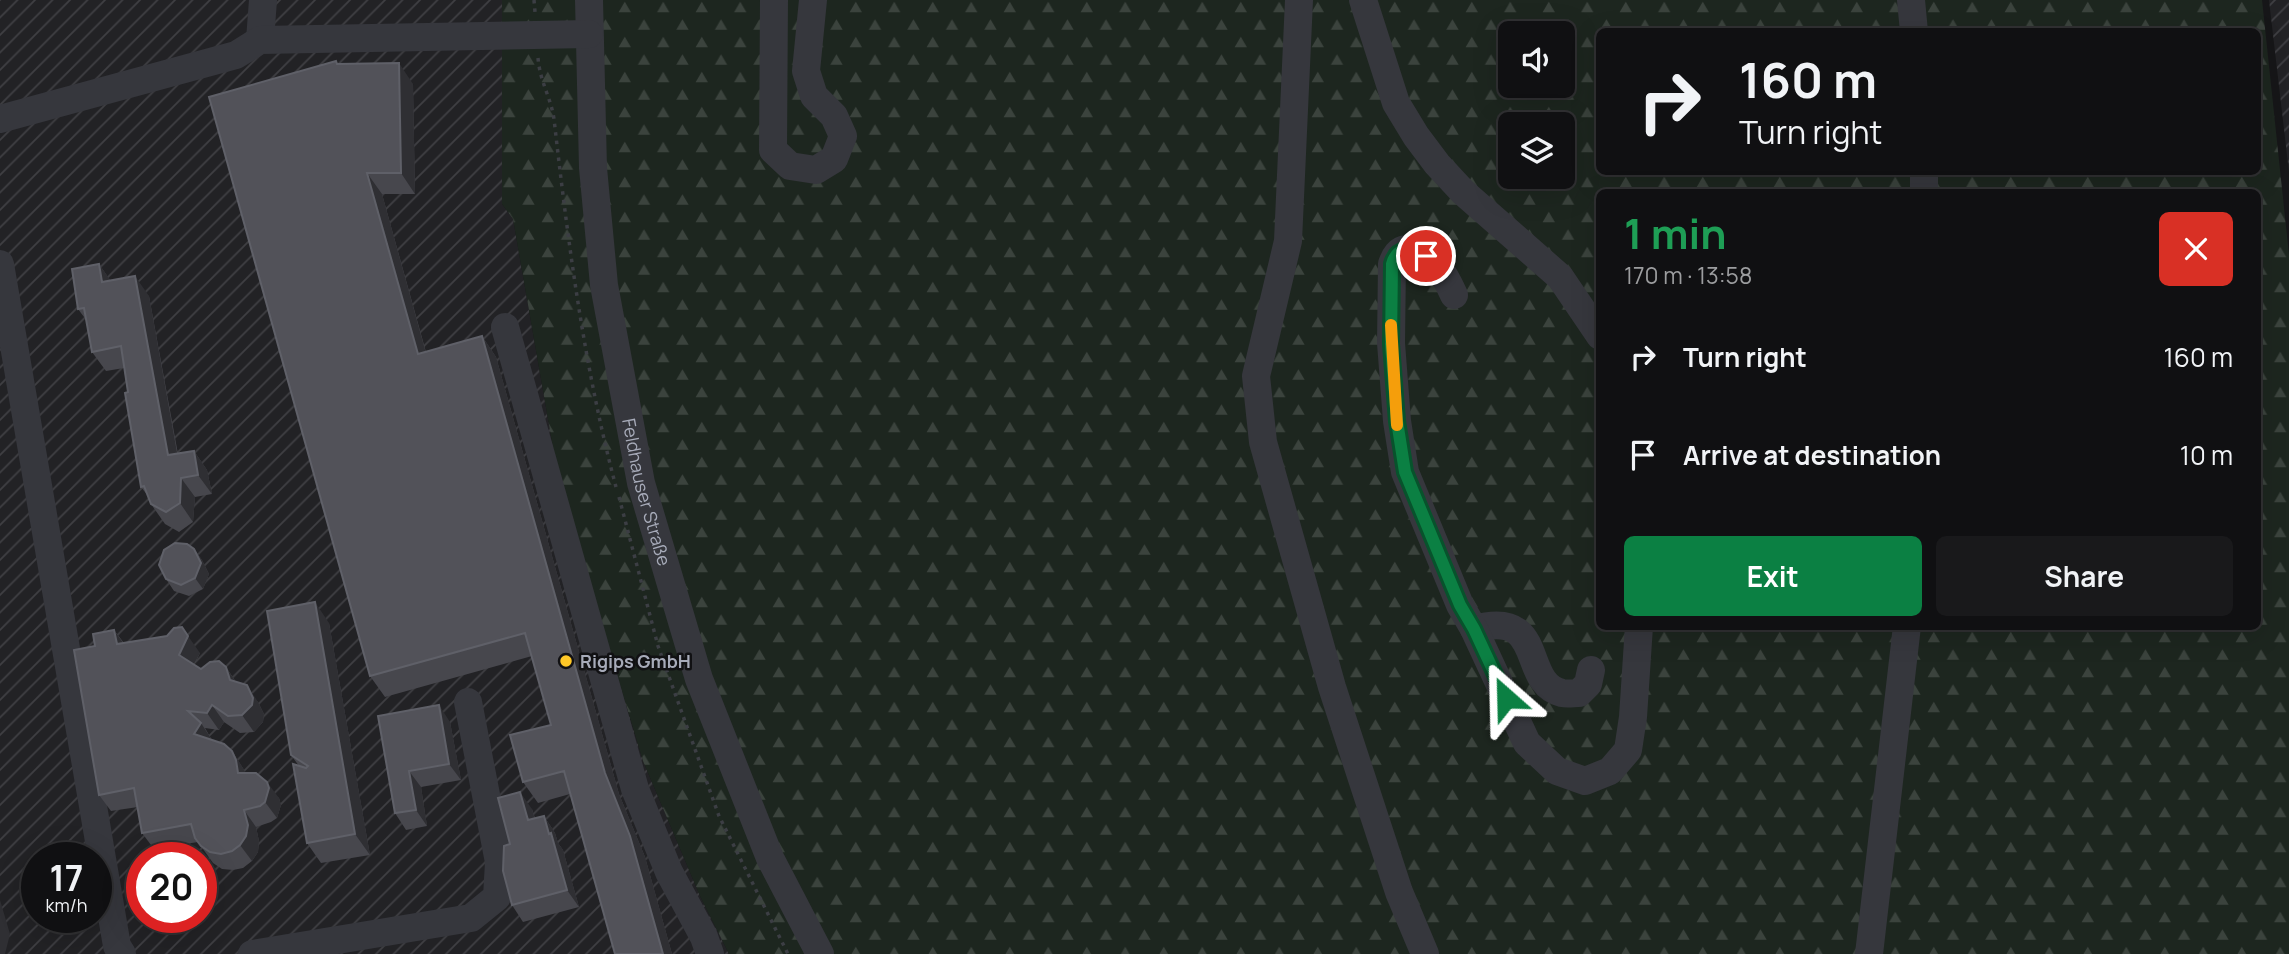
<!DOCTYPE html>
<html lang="en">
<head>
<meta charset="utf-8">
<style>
	:root { --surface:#101012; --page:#19191b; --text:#f1f3f6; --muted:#9c9d9f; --line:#303032; --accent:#0b8043 }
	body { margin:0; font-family:Manrope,sans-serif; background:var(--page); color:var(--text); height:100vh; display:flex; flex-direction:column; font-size:26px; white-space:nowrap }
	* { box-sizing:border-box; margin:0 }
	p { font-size:23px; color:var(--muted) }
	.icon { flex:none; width:38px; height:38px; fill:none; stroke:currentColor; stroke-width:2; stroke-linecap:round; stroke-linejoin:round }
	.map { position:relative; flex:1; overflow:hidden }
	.side { position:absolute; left:1596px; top:189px; width:665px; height:441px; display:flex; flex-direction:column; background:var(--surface); border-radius:10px; box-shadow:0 7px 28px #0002,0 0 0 2px var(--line) }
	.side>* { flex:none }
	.banner { position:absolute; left:1596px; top:28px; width:665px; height:147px; border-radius:10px; box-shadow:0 7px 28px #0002,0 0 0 2px var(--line); background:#101012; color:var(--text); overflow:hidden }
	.fabs { position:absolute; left:1498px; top:21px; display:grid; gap:14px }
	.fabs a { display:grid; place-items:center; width:77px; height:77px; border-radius:10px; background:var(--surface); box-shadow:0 7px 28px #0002,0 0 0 2px var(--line); font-size:35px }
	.speed { position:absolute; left:21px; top:842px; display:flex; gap:14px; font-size:35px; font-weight:700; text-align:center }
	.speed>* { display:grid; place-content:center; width:91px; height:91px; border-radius:50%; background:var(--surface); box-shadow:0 7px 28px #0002,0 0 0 2px var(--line); line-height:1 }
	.speed small { font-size:18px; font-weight:400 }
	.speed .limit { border:10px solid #d22; background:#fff; color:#111 }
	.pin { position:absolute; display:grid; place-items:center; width:60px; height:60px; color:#fff; margin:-30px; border:4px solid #fff; border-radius:50%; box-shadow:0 2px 7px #0007 }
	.me { position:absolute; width:77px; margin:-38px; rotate:335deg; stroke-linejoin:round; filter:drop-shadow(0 0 5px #0008) }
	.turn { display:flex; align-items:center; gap:24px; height:147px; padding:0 28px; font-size:32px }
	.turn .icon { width:91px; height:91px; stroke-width:2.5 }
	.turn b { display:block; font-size:49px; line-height:60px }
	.round { display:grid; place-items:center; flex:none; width:74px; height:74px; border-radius:10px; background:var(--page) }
	.overview { display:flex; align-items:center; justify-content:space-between; height:119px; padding:0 28px }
	h1 { font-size:42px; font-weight:700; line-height:52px; color:#1e9e55 }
	.action { display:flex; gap:14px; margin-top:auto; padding:14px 28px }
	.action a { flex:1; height:80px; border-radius:10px; background:var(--accent); color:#fff; font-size:28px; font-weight:700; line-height:80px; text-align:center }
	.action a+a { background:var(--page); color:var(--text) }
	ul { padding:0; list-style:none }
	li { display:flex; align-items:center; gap:21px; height:98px; padding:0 28px }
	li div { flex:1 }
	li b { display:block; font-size:26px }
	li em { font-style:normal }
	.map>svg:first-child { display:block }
	.industrial { fill:url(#industrial-furrows); fill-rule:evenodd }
	.forest { fill:url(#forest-firs); fill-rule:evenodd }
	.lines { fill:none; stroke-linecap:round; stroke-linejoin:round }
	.path { stroke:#3c3e44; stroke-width:3.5; stroke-dasharray:3.5 5; stroke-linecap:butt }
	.minor { stroke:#36373d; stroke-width:28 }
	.wall { fill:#47474d }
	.shaded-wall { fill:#2f2f33 }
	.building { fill:#525259; stroke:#5f6068; stroke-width:2 }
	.route-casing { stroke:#07532c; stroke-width:18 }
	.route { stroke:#0b8043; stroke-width:12 }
	.slow { stroke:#f59e0b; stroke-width:12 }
	.poi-dot { fill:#ffc827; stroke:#111113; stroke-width:2.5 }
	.labels { text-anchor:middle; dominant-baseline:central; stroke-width:5; stroke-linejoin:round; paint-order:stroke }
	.street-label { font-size:18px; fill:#a7abb9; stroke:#111113 }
	.poi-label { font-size:18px; font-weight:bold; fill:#a7abb9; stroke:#111113; text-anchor:start }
</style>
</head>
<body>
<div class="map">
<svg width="2289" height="954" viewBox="0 0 2289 954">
	<defs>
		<pattern id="industrial-furrows" width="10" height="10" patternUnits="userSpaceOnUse" patternTransform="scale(1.75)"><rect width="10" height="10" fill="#222225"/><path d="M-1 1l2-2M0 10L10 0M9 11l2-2" fill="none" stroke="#3f3f43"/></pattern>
		<pattern id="forest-firs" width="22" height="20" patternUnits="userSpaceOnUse" patternTransform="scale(1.75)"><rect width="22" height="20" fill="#1d261f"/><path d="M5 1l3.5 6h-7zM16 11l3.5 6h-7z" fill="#3b433d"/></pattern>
	</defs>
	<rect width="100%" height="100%" fill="#161618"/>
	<!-- industrial -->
	<path class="industrial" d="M0,0h502v204l11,15 46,263 84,279 57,135 29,58h-729zM37,858h59v59h-59zM142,858h59v59h-59z
		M2269,0h20v172z"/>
	<!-- forest -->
	<path class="forest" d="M502,0h1760l27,255v699h-1560l-29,-58 -57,-135 -84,-279 -46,-263 -11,-15zM1600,32h658v140h-658zM1510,33h53v53h-53zM1510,124h53v53h-53zM1600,192h658v434h-658z"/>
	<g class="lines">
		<!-- path -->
		<path class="path" d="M534,0l1,12
			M538,58c2,24 13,40 16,61 14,123 30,248 62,368
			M619,497l39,149 61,170 69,138"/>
		<!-- minor -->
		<g class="minor">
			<path id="s1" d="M589,0l4,168 11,117 37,198 58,196 71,179 50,96"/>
			<path d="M774,0l-1,150 17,16 26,4 18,-11 9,-23 -9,-20 -20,-20 -8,-25 7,-71"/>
			<path d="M1299,0l-11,241 -32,135 7,66 69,245 67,205 26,62"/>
			<path d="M1363,0l33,103 20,33 21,28 26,28 97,85 40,59"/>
			<path d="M1911,0l3,32"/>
			<path d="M260,40l3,-40"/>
			<path d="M0,119l236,-64 24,-15 329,-6"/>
			<path d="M1924,192v-20"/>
			<path d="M0,264l117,682 5,8"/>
			<path d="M1454,295c-8,-18 -23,-48 -47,-46 -9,1 -12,7 -15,15l-1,79 6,78 8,51 55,133 14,24c74,-21 45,54 88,64 5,1 12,0 17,0l9,-9 3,-14"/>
			<path d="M505,327l130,462 34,83 35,65 6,17"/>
			<path d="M1474,629l53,114 30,28 28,10 25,-10 18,-21 5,-33 6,-91"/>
			<path d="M252,954l219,-36 26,-21 2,-35 -31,-160"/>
			<path d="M1869,954l38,-328"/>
		</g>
	</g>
	<!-- wall -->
	<path class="wall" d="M338,64l75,20 2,110h-33l44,158 56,-16 14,21 123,437 26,63 27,97h-57l-45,-160 -32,9 -15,-21 28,-57 -19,-69 -147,41 -15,-21z
		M99,264l11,16 39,16 29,158 16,-3 13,19 5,24 -17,3 -2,25 -14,10 -14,-8 -14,-20 -3,-8 -7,-9 -17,-119 -18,3 -14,-19 -5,-31 -9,-12z
		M194,549l8,11 7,14 -6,15 -14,7 -15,-5 -8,-12z
		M329,623l41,232 -49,8 -14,-20 -8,-77 -8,-11z
		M114,630l10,13 76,10 -6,12 7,4 25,-2 10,15 22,20 6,12 -1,8 -9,10 -14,1 -16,-11 -5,8 -14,-2 7,12 20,11 14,22 33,25 2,7 -4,13 -6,4 -15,5 3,14 -1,11 -6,9 -9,7 -10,2 -11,-1 -9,-6 -15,-21 -44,7 -12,-16 -4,-26 -27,4 -12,-16 -4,-149z
		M378,716l72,6 11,58 -40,7 6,39 -21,4 -11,-17z
		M532,809l3,9 9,-2 11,17 3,10 5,7 16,57 -56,15 -11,-17 -2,-61z"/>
	<!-- shaded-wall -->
	<path class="shaded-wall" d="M399,63l14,21 2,110 -14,-21z
		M367,173l15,21 50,181 -14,-21z
		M99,264l14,20 -11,-2z
		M135,276l14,20 32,179 -13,-20z
		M482,336l14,21 123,437 26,63 27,97h-9l-58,-181z
		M194,451l13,19 5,24 -14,-19z
		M181,478l14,19 -2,25 -13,-19z
		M194,549l8,11 7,14 -6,15 -8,-11z
		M315,602l14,21 41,232 -15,-21z
		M114,630l12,17 -9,-3z
		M188,636l12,17 -10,18 -11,-16z
		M226,667l11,17 -7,-4z
		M247,685l11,17 6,12 -1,8 -9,10 -12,-17z
		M212,705l12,17 -5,8 -12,-17z
		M439,705l11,17 11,58 -12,-16z
		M201,723l11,17 -7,11 -11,-17z
		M232,751l11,17 5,9 -10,-4z
		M409,771l12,16 6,39 -11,-16z
		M267,782l12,16 2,7 -4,13 -12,-16z
		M520,792l12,17 8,28 -12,-17z
		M244,810l12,17 3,14 -1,11 -6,9 -12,-16z
		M544,816l11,17 3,10 5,7 16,57 -12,-17z
		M0,900l10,34 -5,20h-5z"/>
	<!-- building -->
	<path class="building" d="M336,61l1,3 62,-1 2,110h-34l51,181 64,-18 123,437 25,63 33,118h-48l-51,-183 -41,11 -13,-47 41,-10 -26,-92 -155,43 -161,-579z
		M99,264l3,18 33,-6 33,179 26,-4 4,24 -17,3 -1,25 -14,9 -15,-8 -7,-18 -3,1 -16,-94 3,-1 -7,-46 -29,6 -8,-44 -6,1 -6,-40z
		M175,543l12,1 7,5 7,14 -6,15 -14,7 -15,-6 -7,-14 5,-15z
		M315,602l40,232 -48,9 -14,-79 13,4 2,-2 -17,-11 -24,-144z
		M182,627l6,9 -9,19 22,14 9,-7 9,-1 7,6 4,13 17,5 6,13 -1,7 -10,10 -14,1 -16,-11 -5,8 -19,-2 13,12 -7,11 30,10 8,7 4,9 2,13h18l11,9 2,6 -4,14 -5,4 -16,4 4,15 -2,11 -6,9 -8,6 -11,3 -11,-2 -9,-6 -6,-8 -4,-14 -49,9 -8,-45 -35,7 -25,-145 21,-4 -2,-12 21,-4 3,14 50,-8 7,-8z
		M439,705l10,59 -40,7 7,39 -21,3 -17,-97z
		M520,792l8,28 16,-4 5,18 2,-1 16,57 -55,15 -9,-34 1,-25 6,-2 -12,-46z"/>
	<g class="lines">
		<!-- route casing -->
		<g class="route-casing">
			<path id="route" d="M1426,256c-14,-9 -29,-10 -34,8l-1,80 6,77 8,51 55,133 14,24 32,69"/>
		</g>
		<!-- route -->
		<use href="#route" class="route"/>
		<!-- slow -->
		<path class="slow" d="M1391,325l6,100"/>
	</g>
	<!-- markers -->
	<circle class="poi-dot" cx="566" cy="661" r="7"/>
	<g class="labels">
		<!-- street labels -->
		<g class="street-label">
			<text stroke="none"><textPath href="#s1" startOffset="497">Feldhauser Straße</textPath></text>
		</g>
		<!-- poi labels -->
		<g class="poi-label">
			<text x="580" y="661">Rigips GmbH</text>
		</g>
	</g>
</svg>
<div class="fabs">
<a><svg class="icon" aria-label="sound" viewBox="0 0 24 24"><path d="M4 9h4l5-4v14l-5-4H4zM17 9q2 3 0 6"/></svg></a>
<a><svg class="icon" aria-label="layers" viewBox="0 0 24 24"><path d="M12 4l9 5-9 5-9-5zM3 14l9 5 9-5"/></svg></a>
</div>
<div class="speed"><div>17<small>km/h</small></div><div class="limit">20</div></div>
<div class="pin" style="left:1426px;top:256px;background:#d93025"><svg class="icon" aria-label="arrive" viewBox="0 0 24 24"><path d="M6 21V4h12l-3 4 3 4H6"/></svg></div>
<svg class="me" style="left:1506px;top:698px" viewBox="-20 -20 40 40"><path d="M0-17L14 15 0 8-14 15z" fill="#0b8043" stroke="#fff" stroke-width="4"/></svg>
<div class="banner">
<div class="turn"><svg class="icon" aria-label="right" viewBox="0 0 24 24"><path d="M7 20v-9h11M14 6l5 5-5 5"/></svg><div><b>160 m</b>Turn right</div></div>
</div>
<section class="side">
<div class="overview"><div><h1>1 min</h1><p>170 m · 13:58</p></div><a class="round" style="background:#d93025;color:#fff"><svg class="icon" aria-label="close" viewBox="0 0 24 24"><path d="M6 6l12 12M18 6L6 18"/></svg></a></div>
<ul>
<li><svg class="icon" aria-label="right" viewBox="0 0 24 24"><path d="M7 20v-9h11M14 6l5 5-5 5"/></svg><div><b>Turn right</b></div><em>160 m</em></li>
<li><svg class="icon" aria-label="arrive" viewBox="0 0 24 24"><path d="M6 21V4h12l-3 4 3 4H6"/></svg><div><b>Arrive at destination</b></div><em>10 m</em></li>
</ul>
<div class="action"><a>Exit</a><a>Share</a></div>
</section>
</div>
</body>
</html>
